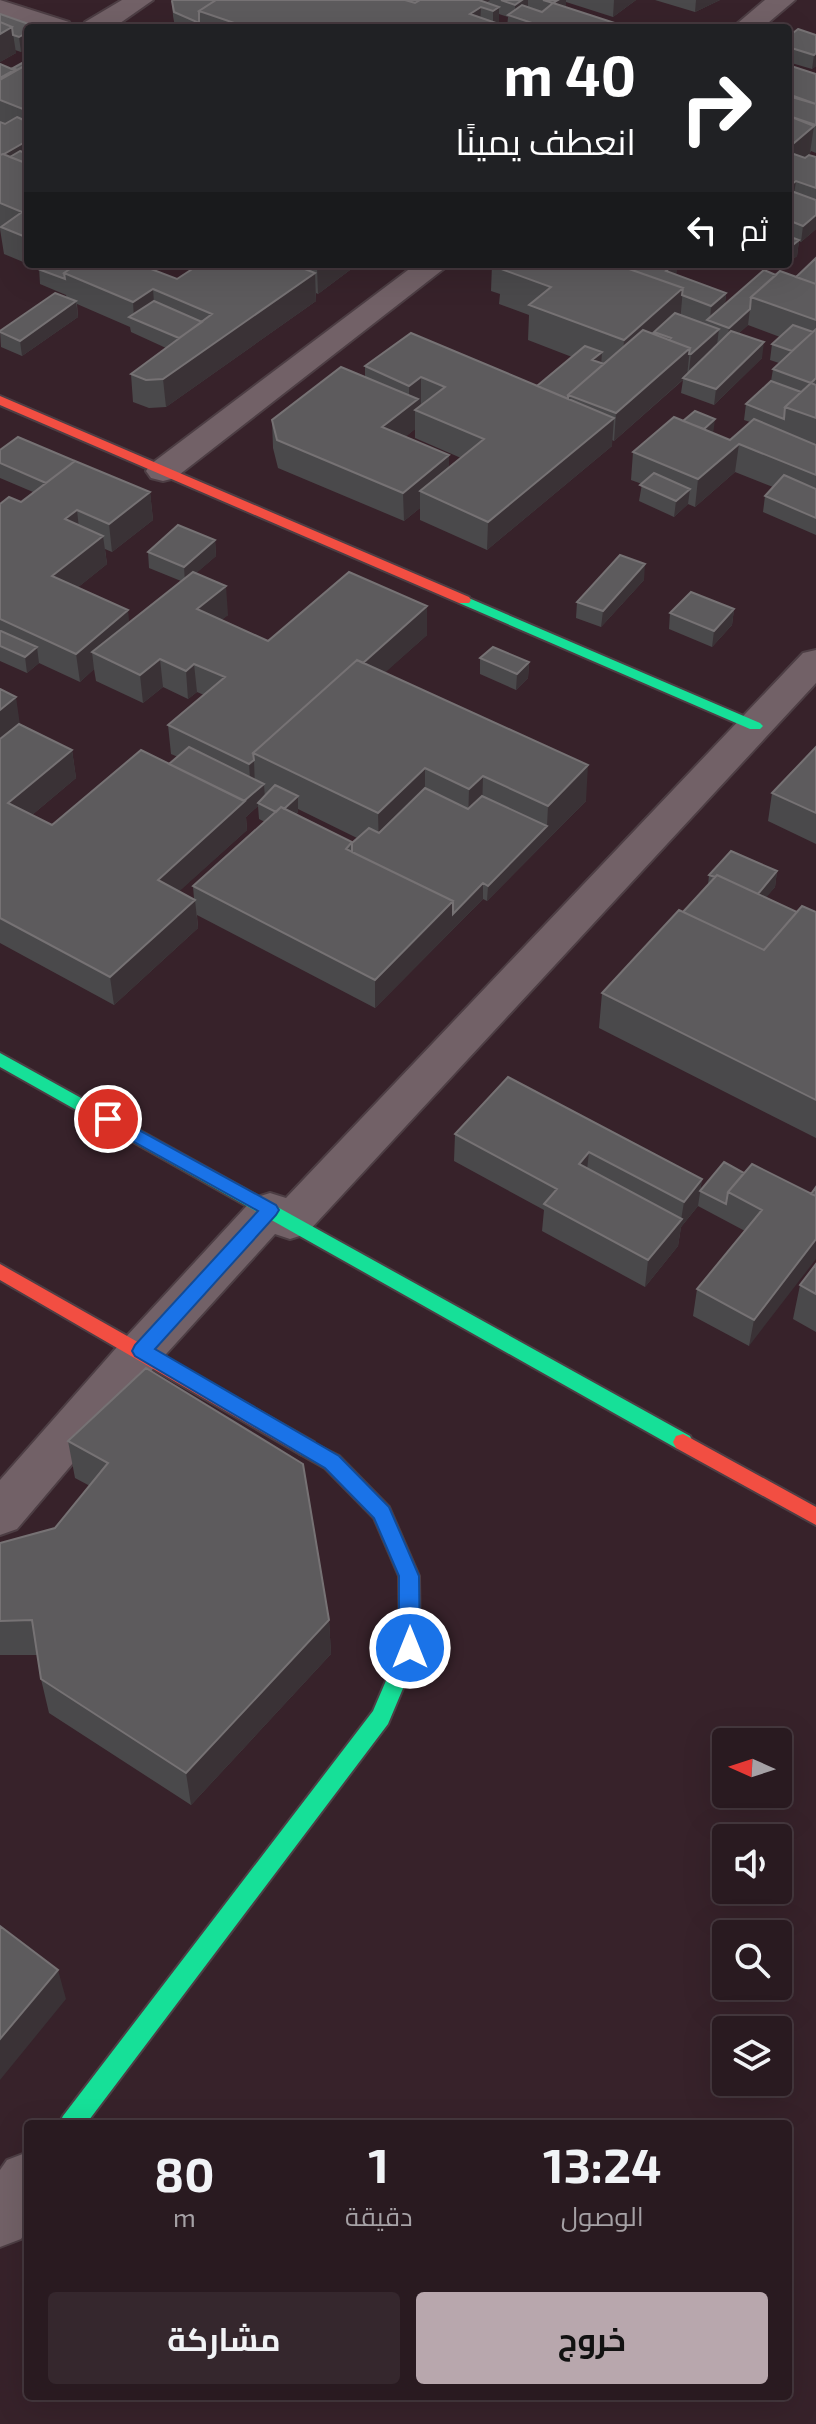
<!DOCTYPE html>
<html lang="ar">
<head>
<meta charset="utf-8">
<style>
	:root { --surface:#291a20; --page:#35272d; --text:#f1f3f6; --muted:#a5a1a5; --line:#45383e; --accent:#b8a7ad }
	body { margin:0; font-family:"Exo 2",Cairo,sans-serif; background:var(--page); color:var(--text); direction:rtl; height:100vh; display:flex; flex-direction:column; font-size:30px; white-space:nowrap }
	* { box-sizing:border-box; margin:0 }
	p { font-size:26px; color:var(--muted) }
	.icon { flex:none; width:44px; height:44px; fill:none; stroke:currentColor; stroke-width:2; stroke-linecap:round; stroke-linejoin:round }
	.map { position:relative; flex:1; overflow:hidden; direction:ltr }
	.drawer { position:absolute; left:24px; top:2120px; width:768px; height:280px; display:flex; flex-direction:column; background:var(--surface); border-radius:8px; box-shadow:0 8px 32px #0002,0 0 0 2px var(--line); direction:rtl }
	.drawer>* { flex:none }
	.banner { position:absolute; left:24px; top:24px; width:768px; height:244px; border-radius:8px; box-shadow:0 8px 32px #0002,0 0 0 2px var(--line); direction:rtl; background:#202124; color:#fff; overflow:hidden }
	.needle { width:52px; rotate:273deg }
	.controls { position:absolute; left:712px; top:1728px; display:grid; gap:16px }
	.controls a { display:grid; place-items:center; width:80px; height:80px; border-radius:8px; background:var(--surface); box-shadow:0 8px 32px #0002,0 0 0 2px var(--line); font-size:40px }
	.pin { position:absolute; display:grid; place-items:center; width:68px; height:68px; color:#fff; margin:-34px; border:4px solid #fff; border-radius:50%; box-shadow:0 2px 8px #0007 }
	.me { position:absolute; width:88px; margin:-44px; rotate:0deg; stroke-linejoin:round; filter:drop-shadow(0 0 6px #0008) }
	.turn { display:flex; align-items:center; gap:28px; height:168px; padding:0 24px; font-size:36px }
	.turn .icon { width:104px; height:104px; stroke-width:2.5 }
	.turn b { display:block; font-size:56px; line-height:68px }
	.then { display:flex; align-items:center; height:76px; padding:0 24px; background:#0003; gap:16px; font-size:30px }
	.eta { display:flex; justify-content:space-evenly; align-items:center; height:136px; text-align:center }
	.eta b { font-size:48px; font-weight:700; line-height:56px }
	.action { display:flex; gap:16px; margin-top:auto; padding:16px 24px }
	.action a { flex:1; height:92px; border-radius:8px; background:var(--accent); color:#111; font-size:32px; font-weight:700; line-height:92px; text-align:center }
	.action a+a { background:var(--page); color:var(--text) }
	.map>svg:first-child { display:block }
	.lines { fill:none; stroke-linecap:round; stroke-linejoin:round }
	.street-casing { stroke:#4d3e44; stroke-width:4 }
	.fast-casing { stroke:#4d3e44; stroke-width:4 }
	.jam-casing { stroke:#4d3e44; stroke-width:4 }
	.street { fill:#726167; fill-rule:evenodd }
	.fast { fill:#16e098; fill-rule:evenodd }
	.jam { fill:#f24e42; fill-rule:evenodd }
	.wall { fill:#4a494b; fill-rule:evenodd }
	.shaded-wall { fill:#3a3236 }
	.building { fill:#5d5b5d; stroke:#767274; stroke-width:2 }
	.route { fill:#1a73e8; stroke:#114b97; stroke-width:2 }
</style>
</head>
<body>
<div class="map">
<svg width="816" height="2424" viewBox="0 0 816 2424">
	<rect width="100%" height="100%" fill="#37222a"/>
	<g class="lines">
		<!-- street casing -->
		<g class="street-casing">
			<path id="street" d="M0,0l69,22 4,6h-38l-35,-12z
				M122,0h31l-40,28h-32l4,-6z
				M765,0h30l-33,28h-30z
				M416,264h34l-275,214 -12,3 -12,-3 -5,-7 5,-7z
				M816,650v33l-510,551 -16,5 -15,-5 -118,130 -140,165 -17,6v-55l125,-142 129,-140 16,-5 16,5 517,-545z
				M28,2152v77l-7,10 -21,8v-77l7,-10z"/>
		</g>
		<!-- fast casing -->
		<g class="fast-casing">
			<path id="fast" d="M464,596l296,127 3,3 -3,3h-10l-291,-126v-6z
				M0,1053l690,383 3,6 -3,6 -7,2 -7,-2 -676,-381z
				M307,1440l32,16 50,51 30,69 1,72 -32,76 -302,400h-27l4,-8 310,-405 27,-63 -1,-72 -25,-58 -49,-50 -25,-14 -3,-6 3,-6z"/>
		</g>
		<!-- jam casing -->
		<g class="jam-casing">
			<path id="jam" d="M0,396l469,201 2,3 -2,3h-10l-459,-198z
				M0,1264l314,178 3,6 -3,6 -7,2 -7,-2 -300,-174z
				M683,1434l133,73v18l-140,-77 -3,-6 3,-6z"/>
		</g>
		<!-- street -->
		<use href="#street" class="street"/>
		<!-- fast -->
		<use href="#fast" class="fast"/>
		<!-- jam -->
		<use href="#jam" class="jam"/>
	</g>
	<!-- wall -->
	<path class="wall" d="M173,0h463l-23,17 -47,-15v5l64,21h-123l1,-11 -9,-3v14h-322l-2,-1 -2,-11 -1,-15z
		M655,0h65l-25,12z
		M0,14l37,13 -16,25 -6,-2 1,3 -16,9z
		M816,35v31l-4,3 -24,-7v-25z
		M28,63v201l-24,-10 -4,-25v-165l13,6v-2z
		M788,65l28,9v79l-5,-2 -1,2 -5,5 11,-1v72l-15,13 -2,-1 -2,15 -9,7z
		M816,258v277l-53,-23 2,-16 8,-9 -38,-15 -40,35 -7,-3 -14,13 -35,-16 3,-17 -11,-4 2,-28 80,-19 17,7 20,-18 -6,-2 2,-16 25,-23 2,-12 6,-6 -9,-3 2,-16 8,-7 -32,-12 -10,9 24,24 -48,47 -33,-12 2,-13 -69,61 -2,-1v6l-125,104 -67,-30v-12l-16,13 -126,-53 -5,-20 -1,-28 93,-43v-11l172,20 35,-29 -44,-17 1,-25 -30,-11 1,-10 -9,-3 1,-27h185l-1,11 50,18 -1,11 51,-29 20,2zM415,429v9l46,20 -12,10v-13l-44,-18z
		M28,264h125l-5,4 29,11 13,-8v-3l-9,-4h177l-40,30 -2,-1v8l-150,106 -17,1 -16,-6 -2,-28 35,-26 -35,-16 -1,-5 -53,-23 1,13 -56,39 -21,-9 -1,-16 67,-33 -1,-3 -26,-11 -1,-16z
		M765,264h21l-6,5z
		M0,450l150,42 3,28 -41,32 -7,-3 2,15 -30,24 52,35 52,-42 -32,-13 -1,-16 67,-12 1,16 -20,17 32,42 -7,5 47,21 159,-6 -43,38 202,128 -99,100 -4,-2 -108,109 -178,-93 1,13 -84,77 -114,-62v-254l20,35 52,26 4,28 -44,37 20,10 117,-61 9,-7 -7,-3 -3,-29 36,-30 -7,-3 -9,7 -25,-12 -20,16 -47,-22 -2,-12 -14,13 -41,-19 -12,10 -27,-12v-157l21,-2 12,-10 -33,-14zM258,806l1,13 6,3 -72,64 1,13 -15,-8 68,-61 -1,-13zM298,809l59,29 -5,4 -57,-27 3,-3z
		M644,580l-43,47 -25,-9 1,-16z
		M734,609l-2,16 -20,22 -43,-18 1,-16z
		M480,658l49,4 -1,16 -12,12 -36,-16z
		M816,747v97l-48,-23 4,-28z
		M777,871l-2,16 -9,10 31,15h19v226l-217,-110 3,-35 106,-108 1,-10z
		M508,1077l194,102 -2,12 44,-18 67,21 -62,152 -56,-30 4,-27 48,-58 -47,-25 -17,21 -3,19 -33,41 -103,-56 2,-21 -90,-49 1,-27z
		M816,1264v68l-23,-13 7,-34z
		M146,1368l183,252 2,34 -140,151 -142,-92 -8,-34 -4,-24h-37v-112l55,-15 35,-42 -15,-8 -7,-37z"/>
	<!-- shaded-wall -->
	<path class="shaded-wall" d="M475,0h15l-9,7 -1,21 -10,-10z
		M522,0h6v10l-13,7v-12z
		M558,0h8v9l-13,-6z
		M614,0h22l-23,17z
		M696,0h24l-25,12z
		M499,7v21h-11l5,-3v-14z
		M12,27l4,26 -16,9v-28z
		M28,32v16l-7,4 -2,-15z
		M816,53v13l-4,3 2,-14z
		M814,126l-4,27 -22,19v-24z
		M25,142l2,15h-27z
		M796,181l-4,27 -4,3v-24z
		M816,215v14l-15,13 2,-16z
		M799,240l-2,16 -9,7v-14z
		M320,264h38l-40,30 -1,-28z
		M674,264h3l-2,25 -9,-18z
		M315,273l1,28 -150,106 -3,-28z
		M683,288l-3,35 -26,9 -1,15 -32,28 3,-35z
		M153,289l2,27 -21,3 -1,-17z
		M726,293l-3,27 -13,1 1,-15z
		M76,301l2,16 -56,39 -2,-15z
		M750,309l-2,16 -21,19 2,-16z
		M719,329l-2,16 -28,25 2,-16z
		M764,342l-2,16 -48,47 2,-16z
		M690,348l-3,28 -73,65 2,-28z
		M602,352l-1,15 -9,-7z
		M421,377v27l-6,6v19l-32,26 -1,-28 27,-21v-20z
		M614,418l-2,28 -125,104 1,-28z
		M715,419l-2,16 -19,2z
		M739,444l-4,28 -40,35 3,-28z
		M449,455v28l-29,8v17l-16,13 -1,-28z
		M690,489l-2,15 -14,13 2,-16z
		M150,492l3,28 -41,32 -3,-28z
		M77,510l3,28 -15,-19z
		M103,536l4,28 -51,41 -4,-29z
		M215,540l1,16 -31,27 -1,-16z
		M645,564l-1,16 -43,47 2,-16z
		M226,586l2,29 -28,23 -3,-29z
		M427,606v29l-146,131 -22,-11z
		M734,609l-2,16 -20,22 2,-16z
		M128,610l3,28 -39,14 2,17 -14,13 -4,-28z
		M37,647l2,16 -12,10 -2,-16z
		M160,659l3,28 -20,16 -3,-28z
		M529,662l-1,16 -12,12 1,-16z
		M194,664l3,28 -9,7 -2,-28z
		M16,697l4,28 -20,17v-32z
		M72,750l4,28 -63,53 -5,-28z
		M254,760l1,29 -4,3 -2,-28z
		M588,765l-2,36 -99,100 1,-15 59,-60 1,-20z
		M425,768v36l-46,45 -1,-36z
		M483,776l-1,36 -14,13 1,-36z
		M264,784l1,16 -7,3v3l-12,11 1,13 -86,78 -3,-28z
		M298,796v16l-18,17 -1,-16z
		M777,871l-2,16 -21,25 2,-16z
		M483,883v16l-108,109v-28l78,-79z
		M195,900l3,28 -84,77 -4,-28z
		M589,1152l-3,27 -7,-15z
		M702,1179l-4,27 -17,21 -3,19 -33,41 3,-27 33,-40 3,-18z
		M816,1239v20l-67,87 5,-26z
		M329,1620l2,34 -140,151 -5,-32z
		M58,1970l8,29 -66,81v-41z"/>
	<!-- building -->
	<path class="building" d="M173,0h43l-17,11v12l-25,-11 -2,-11z
		M216,0h189l10,3 5,-3h59l20,7 -6,4 -12,-4 -11,7 26,9 -8,5h-239l-50,-17z
		M405,0h15l-5,3z
		M501,0h21l-7,5z
		M543,0h15l-5,3 77,25h-83l-39,-13 14,-10 20,7 11,-9z
		M0,14l37,13 -2,1h-7v4l-9,5 -6,-2 -1,-8 -12,-5z
		M0,22l12,5 -12,7z
		M798,29l18,6v18l-2,2 -26,-8v-10z
		M24,62l4,2 -11,6 -4,-2z
		M0,64l14,6 -14,8z
		M28,64v47l-28,-11v-20z
		M788,65l28,9v30l-28,-10z
		M788,96l28,8v21l-27,-9 25,10 -26,22z
		M17,117l11,5v6l-4,2 1,12 -21,12h-1l-3,1v-33l5,2z
		M20,151l8,3v10l-18,-7z
		M788,152l17,6 4,-3 7,2v31l-20,-7 -8,6z
		M3,154l25,10v74l-27,-11 21,-15 -22,-9v-48z
		M794,192l22,8v15l-13,11 -15,-6v-22z
		M788,236l11,4 -11,9z
		M816,258v26l-20,-7z
		M46,264h31l-13,9 1,6 -27,-10z
		M77,264h61l39,15 23,-15h92l23,9 -152,106 -17,1 -15,-6 81,-60 -59,-25 -20,13 -69,-29z
		M507,264h108l68,24 -59,52 -95,-35 22,-18 -50,-18z
		M615,264h59l-8,7 60,22 -15,13 -29,-11 1,-7z
		M764,270l12,5 -25,22 -1,12 -21,19 -22,-8z
		M780,271l36,13v36l-65,-23z
		M55,293l21,8 -56,40 -20,-9v-1z
		M154,301l48,21 -23,16 -50,-21z
		M675,313l44,16 -28,25h-2l1,-6 -21,-8 2,-2 -17,-6z
		M793,325l20,7 -21,19 -20,-7z
		M816,329v49l-5,5 -38,-14z
		M643,330l47,18 -74,65 -48,-18z
		M731,331l33,11 -48,47 -33,-11z
		M411,333l203,85 -126,104 -68,-31 64,-52 -69,-29 30,-23 -24,-10 -12,9 -44,-20z
		M585,346l17,6 -10,8 12,4 -36,31v4l-31,-13z
		M341,367l77,32 -36,28 67,28 -46,38 -126,-53 -5,-20z
		M771,381l30,11 -16,15 -1,12 -38,-15z
		M811,383l5,2v33l-31,-11z
		M695,411l20,8 -11,10 -21,-8z
		M674,417l56,23 24,-21 62,26v30l-77,-31 -41,35 -65,-27z
		M18,437l57,24 -29,22 -46,-20v-13z
		M75,461l75,31 -41,32 -32,-14 -12,9 38,17 -51,40 76,34 -52,44 -76,-35v-115l9,-7 12,5z
		M654,473l36,16 -14,12 -36,-16z
		M784,475l32,14v29l-51,-22z
		M178,525l37,15 -31,27 -36,-15z
		M620,555l25,9 -42,47 -26,-9z
		M193,572l33,14 -29,23 71,32 81,-69 78,34 -64,57 -6,-3 -104,93 1,7 -5,4 -81,-39 57,-48 -31,-13 -8,7 -26,-12 -20,16 -48,-23z
		M691,592l43,17 -20,22 -44,-18z
		M0,631h1l36,16 -12,10 -25,-11z
		M493,647l36,15 -12,12 -37,-16z
		M357,660l231,105 -40,41 -65,-30 -14,13 -44,-21 -47,45 -125,-60z
		M0,689l16,8 -16,13z
		M19,724l53,26 -64,53 44,22 89,-75 104,51 -87,79 37,20 -85,77 -110,-59v-179z
		M189,747l75,37 -20,17 -75,-37z
		M816,747v66l-44,-20z
		M275,785l23,11 -14,13 -3,-2 -5,5 -18,-9z
		M425,788l43,21 14,-13 65,30 -59,60 -5,-3 -30,31v-13l-101,-49v-9l17,-15 10,5z
		M281,807l71,35 -6,7 107,52 -78,79 -182,-94z
		M731,851l46,20 -19,23 -41,-19 -2,2 -6,-2z
		M717,875l80,37 -33,38 -81,-38z
		M802,906l14,6v188l-214,-107 77,-83 85,40z
		M508,1077l194,102 -18,23 -95,-50 -10,12 103,55 -34,41 -104,-56 13,-15 -102,-55z
		M724,1162l20,11 -16,19 -2,12 -26,-13z
		M752,1164l64,32v43l-62,81 -57,-31 65,-79 -34,-18z
		M816,1187v9l-5,-2z
		M816,1264v30l-16,-9z
		M146,1368l157,96 26,156 -143,153 -145,-94 -9,-59 -32,1v-78l55,-15 53,-65 -40,-22z
		M0,1926l58,44 -58,69z"/>
	<!-- route -->
	<path class="route" d="M108,1113l168,92 3,5 -3,5 -121,134 184,107 50,51 30,69 1,72 -3,6 -7,3 -8,-3 -3,-6v-72l-25,-58 -49,-50 -190,-112 -3,-5 3,-6 123,-134 -156,-87 -3,-5 3,-4z"/>
</svg>
<div class="controls">
<a><svg class="needle" viewBox="-14 -14 28 28"><path d="M0-13l5 13h-10z" fill="#e53935"/><path d="M0 13l5-13h-10z" fill="#a5a1a5"/></svg></a>
<a><svg class="icon" aria-label="sound" viewBox="0 0 24 24"><path d="M4 9h4l5-4v14l-5-4H4zM17 9q2 3 0 6"/></svg></a>
<a><svg class="icon" aria-label="search" viewBox="0 0 24 24"><circle cx="10" cy="10" r="6"/><path d="M15 15l6 6"/></svg></a>
<a><svg class="icon" aria-label="layers" viewBox="0 0 24 24"><path d="M12 4l9 5-9 5-9-5zM3 14l9 5 9-5"/></svg></a>
</div>
<div class="pin" style="left:108px;top:1119px;background:#d93025"><svg class="icon" aria-label="arrive" viewBox="0 0 24 24"><path d="M6 21V4h12l-3 4 3 4H6"/></svg></div>
<svg class="me" style="left:410px;top:1648px" viewBox="-20 -20 40 40"><circle r="17" fill="#1a73e8" stroke="#fff" stroke-width="3"/><path d="M0-11L8 9 0 5-8 9z" fill="#fff"/></svg>
<div class="banner">
<div class="turn"><svg class="icon" aria-label="right" viewBox="0 0 24 24"><path d="M7 20v-9h11M14 6l5 5-5 5"/></svg><div><b>40 m</b>انعطف يمينًا</div></div>
<div class="then">ثم<svg class="icon" aria-label="left" viewBox="0 0 24 24"><path d="M17 20v-9H6M10 6l-5 5 5 5"/></svg></div>
</div>
<section class="drawer">
<div class="eta">
<div><b>13:24</b><p>الوصول</p></div>
<div><b>1</b><p>دقيقة</p></div>
<div><b>80</b><p>m</p></div>
</div>
<div class="action"><a>خروج</a><a>مشاركة</a></div>
</section>
</div>
</body>
</html>
